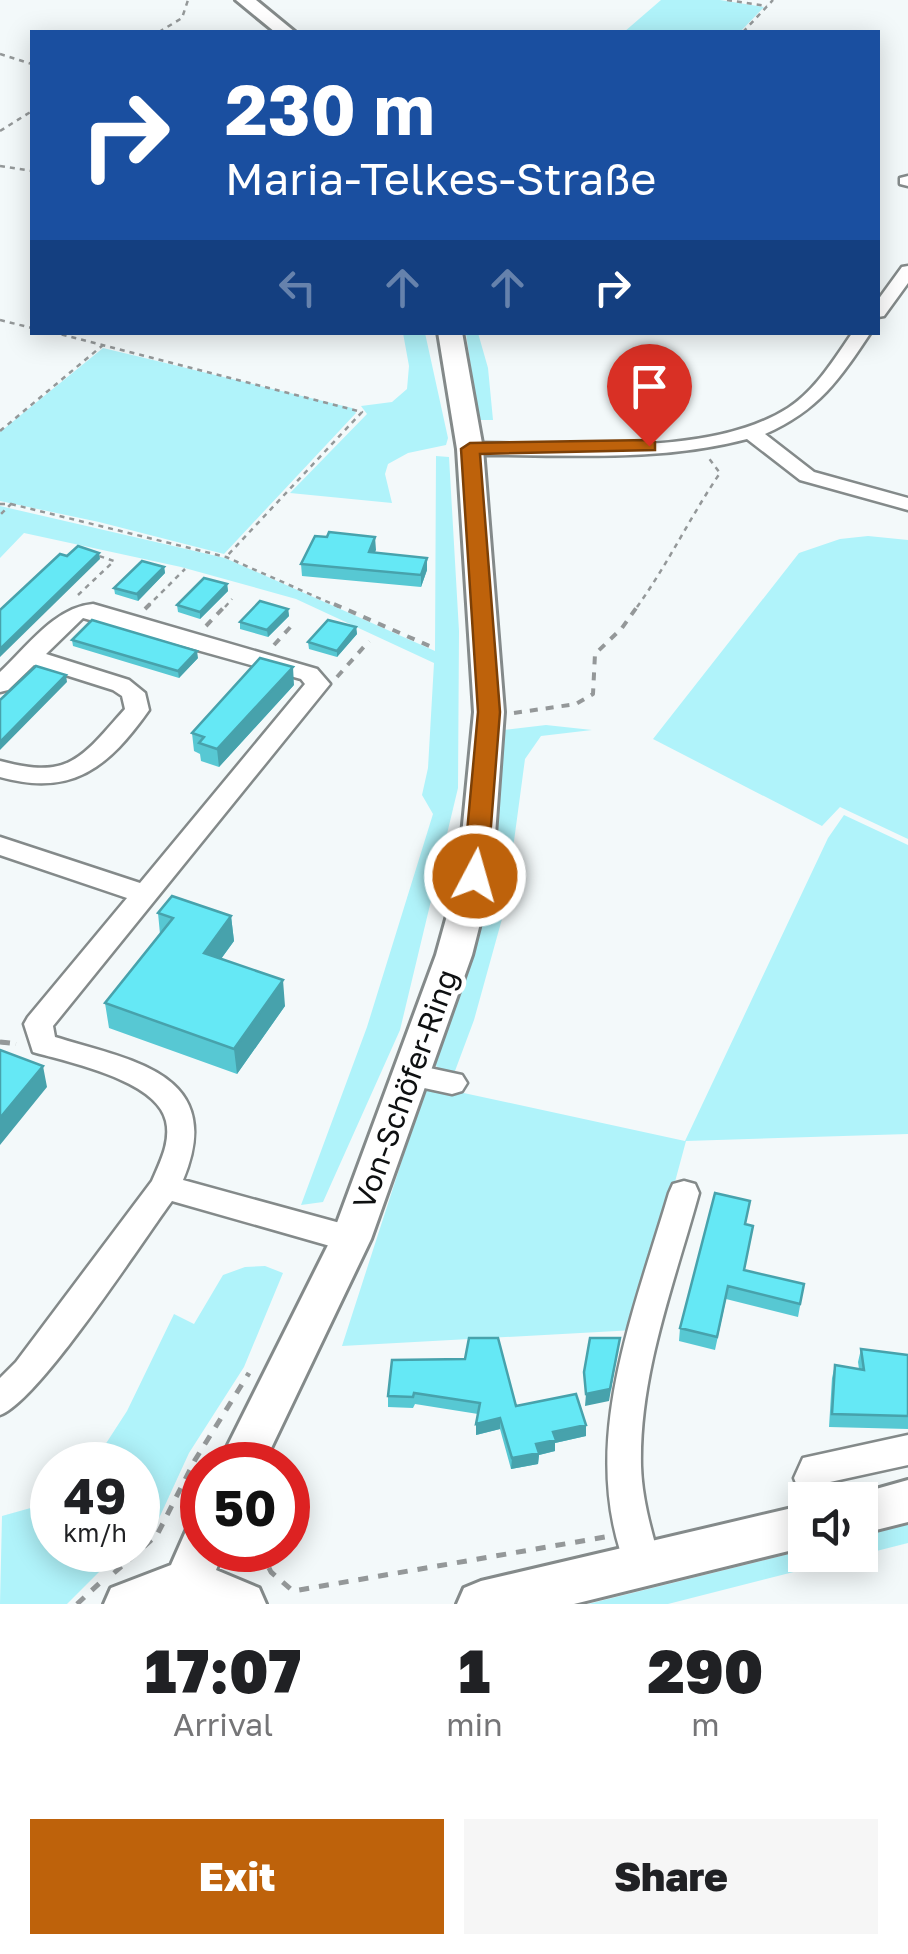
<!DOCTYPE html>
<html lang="en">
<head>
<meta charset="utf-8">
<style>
	:root { --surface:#fff; --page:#f6f6f6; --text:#202124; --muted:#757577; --accent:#be620b }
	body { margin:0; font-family:"Golos Text",sans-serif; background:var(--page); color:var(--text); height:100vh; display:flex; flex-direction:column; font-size:38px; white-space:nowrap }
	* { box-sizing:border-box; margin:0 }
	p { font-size:32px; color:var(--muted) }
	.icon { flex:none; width:55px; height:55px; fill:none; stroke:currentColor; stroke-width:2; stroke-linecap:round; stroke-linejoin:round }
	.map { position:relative; height:1604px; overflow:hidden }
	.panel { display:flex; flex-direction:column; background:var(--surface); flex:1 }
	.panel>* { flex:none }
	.guide { position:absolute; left:30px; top:30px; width:850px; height:305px; border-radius:0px; box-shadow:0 5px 25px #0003; background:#1a4fa0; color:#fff; overflow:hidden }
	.controls { position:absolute; left:788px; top:1482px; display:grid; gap:20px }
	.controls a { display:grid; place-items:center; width:90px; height:90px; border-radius:0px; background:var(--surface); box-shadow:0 5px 25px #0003; font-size:50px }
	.speed { position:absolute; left:30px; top:1442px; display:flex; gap:20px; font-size:50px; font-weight:700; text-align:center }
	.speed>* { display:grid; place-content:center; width:130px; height:130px; border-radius:50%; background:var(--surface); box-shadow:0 5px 25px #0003; line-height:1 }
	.speed small { font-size:25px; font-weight:400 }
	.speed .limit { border:15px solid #d22; background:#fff; color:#111 }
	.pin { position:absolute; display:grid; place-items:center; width:85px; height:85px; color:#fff; margin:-102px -42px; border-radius:50% 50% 50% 0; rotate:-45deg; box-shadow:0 0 10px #0007 }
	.pin .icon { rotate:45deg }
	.me { position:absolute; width:110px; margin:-55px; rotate:6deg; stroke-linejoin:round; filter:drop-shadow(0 0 8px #0008) }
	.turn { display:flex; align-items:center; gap:35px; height:210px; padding:0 30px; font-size:45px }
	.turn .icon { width:130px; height:130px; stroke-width:2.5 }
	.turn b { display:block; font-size:70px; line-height:85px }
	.lanes { display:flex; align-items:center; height:95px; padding:0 30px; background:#0003; justify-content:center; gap:50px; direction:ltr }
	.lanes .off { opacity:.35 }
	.eta { display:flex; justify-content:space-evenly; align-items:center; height:170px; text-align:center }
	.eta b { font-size:60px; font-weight:800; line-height:70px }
	.action { display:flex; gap:20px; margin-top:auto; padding:20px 30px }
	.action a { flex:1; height:115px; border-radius:0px; background:var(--accent); color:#fff; font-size:40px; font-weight:800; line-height:115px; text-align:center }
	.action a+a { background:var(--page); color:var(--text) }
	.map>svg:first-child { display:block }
	.green { fill:#b0f3fa }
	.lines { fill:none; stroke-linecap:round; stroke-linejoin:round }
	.minor-casing { stroke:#848a8a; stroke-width:5 }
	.major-casing { stroke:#848a8a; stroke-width:6 }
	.path-far2 { stroke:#949899; stroke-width:2.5; stroke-dasharray:5 5; stroke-linecap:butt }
	.path-far1 { stroke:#949899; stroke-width:4; stroke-dasharray:8 8; stroke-linecap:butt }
	.path { stroke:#949899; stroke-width:5; stroke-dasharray:10 10; stroke-linecap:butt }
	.minor { fill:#fff; fill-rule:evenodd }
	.major { fill:#fff; fill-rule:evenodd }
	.wall { fill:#57c8d3 }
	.shaded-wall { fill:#47a2ac }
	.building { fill:#65e8f5; stroke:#47a2ac; stroke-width:2.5 }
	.route { fill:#be620b; stroke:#7c4007; stroke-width:2.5 }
	.labels { text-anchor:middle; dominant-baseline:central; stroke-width:9; stroke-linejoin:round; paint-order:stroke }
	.street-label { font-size:30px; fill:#0e1011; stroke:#fff }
</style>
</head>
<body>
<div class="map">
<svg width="908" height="1604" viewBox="0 0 908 1604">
	<rect width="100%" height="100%" fill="#f3f9fa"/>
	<!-- green -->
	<path class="green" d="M661,0h59l44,7 -24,25h-116z
		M403,333h22l23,105 -2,7 -38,8 -20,11 -3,10 7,29 -102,-10 77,-79 -6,-8 31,-4 15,-13 2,-23z
		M466,333h12l10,35 5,52h-15z
		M103,348l249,60 4,5 -132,141 -125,-32 -99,-21v-69z
		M436,456l13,1 10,174 -1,157 -58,242 -77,172 -22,3 66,-178 66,-213 -11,-19 6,-27 6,-105 -138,-64 -115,-32 -157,-34 -24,25v-52l225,52 210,93z
		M868,536l40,4v299l-68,-32 -18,19 -169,-87 146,-186 41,-14z
		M546,725l46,5 -51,6 -16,23 -20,149 -31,112 -22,59 -12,-7 -7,-12 57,-212 11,-111 2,-7z
		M844,815l64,30v289l-222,7 -51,189 -293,16 82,-254 12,-5 249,54 143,-303z
		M265,1266l18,7 -39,94 -55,86 -34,74 -17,18v-80h-46l35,-54 47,-97 20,10 29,-49 22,-8z
		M52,1502v48h80l-30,19 -35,35h-67l2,-88z
		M908,1524v19l-240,61h-80l217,-54v5h55v-19z"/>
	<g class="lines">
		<!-- minor casing -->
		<g class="minor-casing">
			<path id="minor" d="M908,176v10l-8,-2v-6z
				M908,266v17l-24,33 -6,1v-17l24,-33z
				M853,332h18c-32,48 -52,78 -106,102l49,38 94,26v12l-108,-30 -53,-41c-90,24 -185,15 -277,16l-10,-6 10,-6c94,-1 236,17 318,-35 28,-18 46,-49 65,-76z
				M93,604l224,65 13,15 -277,342 2,11c79,24 172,37 128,143l168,46 11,4 5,9 -5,9 -11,4 -179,-51c-31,42 -133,200 -172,214v-37l16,-16 136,-181c8,-19 19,-39 14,-60 -9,-41 -98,-59 -133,-69l-9,-28 4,-7 99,-119 -127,-43v-18l140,46 165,-199 -4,-5 -218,-61 -37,36 83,26 16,13 4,17c-41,58 -77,87 -149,67v-16c70,19 81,-3 125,-52l-3,-13 -9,-6 -79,-25 -26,25 -8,2v-20c27,-25 55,-65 93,-68z
				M411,1064l51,11 5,8 -5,8 -10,3 -51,-11 -4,-8 4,-8z
				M684,1181l11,3 4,9c-24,88 -60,180 -58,273 1,34 11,67 20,99l-5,12 -13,5 -13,-5c-55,-125 3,-262 39,-384l4,-9z
				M908,1435v30l-78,17 8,18h-33v6l-11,-28 9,-20z"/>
		</g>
		<!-- major casing -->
		<g class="major-casing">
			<path id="major" d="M236,0h20l39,32h-20z
				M438,332h24l21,117 21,263 -12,164 -20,79 -101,284 -108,226h-45l113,-226 105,-284 22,-79 16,-164 -17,-263z
				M908,1480v42l-48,12v-34l-16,-2z
				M805,1505v42l-231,57h-117l7,-16 17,-7z
				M202,1524v26h22l-8,20 43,18 7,16h-162l7,-16 60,-23 15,-34z"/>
		</g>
		<!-- path-far2 -->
		<path class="path-far2" d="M727,0l40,6
			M159,32l23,-14 6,-18
			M743,32l30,-32
			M0,54l32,10
			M0,131l32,-20
			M0,166l32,5
			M0,320l32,8
			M52,332l310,80 -136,145
			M0,431l103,-86
			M0,504h11l-11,11
			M11,504l215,53 113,50
			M78,595l36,-34 -15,-5
			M147,607l38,-38
			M225,607l7,-8
			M637,607c31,-43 53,-90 83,-134l-12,-16"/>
		<!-- path-far1 -->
		<path class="path-far1" d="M334,604l100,44
			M145,609l5,-5
			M206,626l21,-22
			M274,645l21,-23
			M337,677l32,-36
			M514,713l62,-9 17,-10 2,-40 27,-26 17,-24
			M0,1042l16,2"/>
		<!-- path -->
		<path class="path" d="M0,1042l18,2
			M260,1550l11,22 22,19 312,-54
			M114,1573l43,-38 38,-75 54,-87
			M77,1604l25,-23"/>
		<!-- minor -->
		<use href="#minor" class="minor"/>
		<!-- major -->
		<use href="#major" class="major"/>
	</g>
	<!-- wall -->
	<path class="wall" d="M327,537h48l-1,15 53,18 -6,17 -119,-11 -1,-12z
		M164,567l1,6 -27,28 -23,-7 -1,-6z
		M227,584l1,7 -28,28 -22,-7 -1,-7z
		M288,609l1,7 -21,21 -28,-8v-7z
		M356,627l1,7 -20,23 -28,-8 -1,-7z
		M72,640l126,18 -19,20 -106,-32z
		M294,685l-75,82 -18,-6 -1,-7 -6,-3 -2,-18z
		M158,913l73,3 3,25 -13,18 64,47 -48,68 -128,-46 -4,-25 55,-69z
		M746,1224l-2,46 60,14 -6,33 -72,-18 -11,51 -36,-9 1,-13z
		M861,1349l47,6v74l-79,-2 3,-49 3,-13 24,4 -1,-7z
		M465,1359l51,47 70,30 -31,7v8l-16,4 -1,9 -27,5 -11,-40 -24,6 2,-21 -63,-10 -2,4 -25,-1v-11z"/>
	<!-- shaded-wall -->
	<path class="shaded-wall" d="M375,537l1,13 -6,14 -1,-12z
		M99,553l1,6 -100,98v-8z
		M427,558v12l-6,17v-12z
		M164,567l1,6 -27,28 -1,-7z
		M227,584l1,7 -28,28v-7z
		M288,609l1,7 -21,21 -1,-7z
		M356,627l1,7 -20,23v-6z
		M197,651l1,7 -19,20 -1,-7z
		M293,667l1,18 -75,82 -2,-18z
		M66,675l1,7 -67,68v-8z
		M231,916l3,25 -27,37 -3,-25z
		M283,980l2,26 -48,68 -3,-25z
		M43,1066l4,21 -47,58v-27z
		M620,1338l-11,63 -24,5 1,-12z
		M500,1418v11l-24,6v-11z
		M586,1425v11l-31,7v8l-16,4 -1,9 -27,5 1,-11 41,-26z"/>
	<!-- building -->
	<path class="building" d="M329,532l46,5 -6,15 58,6 -6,17 -120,-11 14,-28 12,1z
		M78,546l21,7 -99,96v-39l60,-56 7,2z
		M142,561l22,6 -27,27 -23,-6z
		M204,578l23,6 -27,28 -23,-7z
		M260,601l28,8 -21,21 -27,-8z
		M92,620l105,31 -19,20 -106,-31z
		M328,620l28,7 -19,24 -29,-9z
		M260,658l33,9 -76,82 -18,-6 5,-6 -12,-4z
		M36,666l30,9 -66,67v-42z
		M172,896l59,20 -27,37 79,27 -49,69 -129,-46 68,-85 -15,-5z
		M0,1050l43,16 -43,52z
		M715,1193l35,8 -5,23 8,2 -9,44 60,14 -4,20 -72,-18 -11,51 -37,-9z
		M469,1338h29l18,68 60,-12 10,31 -33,7 3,8 -20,4 3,9 -27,5 -12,-40 -24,6 4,-21 -66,-10 -1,4 -25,-1 4,-36 73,-1z
		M590,1338h30l-10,51 -24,5 -2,-22z
		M861,1349l47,6v61l-76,-2 3,-49 29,5z"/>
	<!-- route -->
	<path class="route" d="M649,440l6,2v8l-175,4 20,258 -13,164 -4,5h-17l-3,-5 15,-164 -17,-263 9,-6z"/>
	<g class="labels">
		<!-- street labels -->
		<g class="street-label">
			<text transform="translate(405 1089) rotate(-70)">Von-Schöfer-Ring</text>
		</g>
	</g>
</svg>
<div class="controls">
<a><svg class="icon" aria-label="sound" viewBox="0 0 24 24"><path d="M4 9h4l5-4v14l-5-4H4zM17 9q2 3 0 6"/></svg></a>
</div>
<div class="speed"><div>49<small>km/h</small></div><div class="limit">50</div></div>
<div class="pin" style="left:649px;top:446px;background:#d93025"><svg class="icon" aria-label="arrive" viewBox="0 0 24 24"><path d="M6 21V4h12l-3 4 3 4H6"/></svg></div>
<svg class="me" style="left:475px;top:876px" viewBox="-20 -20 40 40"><circle r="17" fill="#be620b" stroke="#fff" stroke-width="3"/><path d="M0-11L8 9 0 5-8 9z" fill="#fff"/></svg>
<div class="guide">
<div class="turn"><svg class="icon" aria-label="right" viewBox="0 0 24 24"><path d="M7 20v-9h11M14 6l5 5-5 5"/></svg><div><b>230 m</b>Maria-Telkes-Straße</div></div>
<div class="lanes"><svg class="icon off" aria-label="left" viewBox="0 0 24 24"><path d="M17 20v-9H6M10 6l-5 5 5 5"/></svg><svg class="icon off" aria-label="ahead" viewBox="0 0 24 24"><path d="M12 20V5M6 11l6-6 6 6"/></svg><svg class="icon off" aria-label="ahead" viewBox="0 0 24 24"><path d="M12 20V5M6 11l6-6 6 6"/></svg><svg class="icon" aria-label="right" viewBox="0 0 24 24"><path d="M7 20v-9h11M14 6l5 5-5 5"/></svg></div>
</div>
</div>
<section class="panel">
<div class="eta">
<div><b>17:07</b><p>Arrival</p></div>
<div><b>1</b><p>min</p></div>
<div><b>290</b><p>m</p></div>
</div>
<div class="action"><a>Exit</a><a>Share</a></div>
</section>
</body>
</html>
